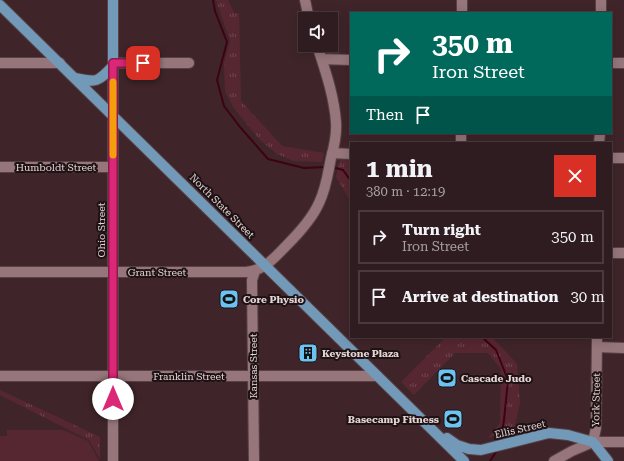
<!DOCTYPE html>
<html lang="en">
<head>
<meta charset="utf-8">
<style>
	:root { --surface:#2f1c20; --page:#372529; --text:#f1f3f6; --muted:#a7a1a5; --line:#4a3a3e }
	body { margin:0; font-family:"Roboto Serif",serif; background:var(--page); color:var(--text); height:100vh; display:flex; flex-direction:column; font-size:15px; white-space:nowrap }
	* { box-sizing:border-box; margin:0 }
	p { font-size:13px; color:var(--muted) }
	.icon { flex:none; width:22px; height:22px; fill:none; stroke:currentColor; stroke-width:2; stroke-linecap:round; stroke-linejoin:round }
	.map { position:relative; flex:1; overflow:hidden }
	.details { position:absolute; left:350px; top:142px; width:262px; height:196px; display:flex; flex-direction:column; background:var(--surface); border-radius:0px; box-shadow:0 2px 10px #0003,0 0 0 1px var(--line) }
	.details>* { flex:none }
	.guide { position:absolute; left:350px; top:12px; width:262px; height:122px; border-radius:0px; box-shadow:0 2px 10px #0003,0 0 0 1px var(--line); background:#00695c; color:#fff; overflow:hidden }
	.fabs { position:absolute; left:298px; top:12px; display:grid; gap:8px }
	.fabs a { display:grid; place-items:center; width:40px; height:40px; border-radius:0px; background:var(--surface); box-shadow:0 2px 10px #0003,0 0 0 1px var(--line); font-size:20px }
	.pin { position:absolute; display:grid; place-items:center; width:34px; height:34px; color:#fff; margin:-17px; border-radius:8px; box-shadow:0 2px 6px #0006 }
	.me { position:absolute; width:44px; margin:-22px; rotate:0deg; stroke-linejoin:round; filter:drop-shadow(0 0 3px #0008) }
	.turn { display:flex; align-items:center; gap:14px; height:84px; padding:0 16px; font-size:18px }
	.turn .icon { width:52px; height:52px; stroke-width:2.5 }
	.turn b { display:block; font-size:28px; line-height:34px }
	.then { display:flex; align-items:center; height:38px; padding:0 16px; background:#0003; gap:8px; font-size:15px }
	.round { display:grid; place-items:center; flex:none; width:42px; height:42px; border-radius:0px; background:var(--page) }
	.overview { display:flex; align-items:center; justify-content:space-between; height:68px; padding:0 16px }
	h1 { font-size:24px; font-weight:700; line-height:30px }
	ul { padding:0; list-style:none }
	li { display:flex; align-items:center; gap:12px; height:54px; margin:0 8px 6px; padding:0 8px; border:2px solid var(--line); border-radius:0px }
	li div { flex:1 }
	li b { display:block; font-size:15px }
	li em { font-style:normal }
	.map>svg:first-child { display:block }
	.park { fill:url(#park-tufts) }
	.pitch { fill:#572731 }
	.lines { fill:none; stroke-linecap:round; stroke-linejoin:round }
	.stream { stroke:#3f0115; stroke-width:2 }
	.minor-casing { stroke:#574245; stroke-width:12 }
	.major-casing { stroke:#574245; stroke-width:12 }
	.minor { stroke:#96767b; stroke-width:10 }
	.major { stroke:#7299b8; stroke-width:10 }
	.route-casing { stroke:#8e194d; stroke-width:10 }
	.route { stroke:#db2777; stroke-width:7 }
	.slow { stroke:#f59e0b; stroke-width:7 }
	.labels { text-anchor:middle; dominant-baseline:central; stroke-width:4; stroke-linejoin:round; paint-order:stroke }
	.street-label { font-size:10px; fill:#e6d5d7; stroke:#1e1214 }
	.poi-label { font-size:10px; font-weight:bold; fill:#e6d5d7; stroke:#1e1214; text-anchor:start }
</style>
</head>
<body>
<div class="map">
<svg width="624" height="461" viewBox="0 0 624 461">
	<defs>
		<pattern id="park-tufts" width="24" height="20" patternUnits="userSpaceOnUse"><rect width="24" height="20" fill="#572731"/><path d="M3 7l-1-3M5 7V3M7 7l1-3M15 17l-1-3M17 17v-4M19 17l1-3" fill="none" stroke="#6f454e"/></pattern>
	</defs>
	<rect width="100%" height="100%" fill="#3f252a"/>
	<!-- park -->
	<path class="park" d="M216,0h12l6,13h5l2,88 41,45 42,7 -2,9 -28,-1 -17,-7 -18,-15 -26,-32 -8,-16 -1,-28 6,-22z
		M340,159l11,2v41l-15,-25z
		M446,337h46l25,27 3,38 -6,28 -26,8 12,-15 1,-54 -13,-16h-33l-41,42 -13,-13z
		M0,390l100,47v22l-11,-19 -89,-45z"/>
	<!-- pitch -->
	<path class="pitch" d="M7,430h56l25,11 11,20h-99v-25h7z"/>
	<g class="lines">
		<!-- stream -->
		<path class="stream" d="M213,0l2,11 12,31 -10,38 7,26 16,21 28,32 36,9 22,-1
			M332,167l11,3 8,11
			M482,337l14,13 12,30 -4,40 -4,23
			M490,461l8,-12"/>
		<!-- minor casing -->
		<g class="minor-casing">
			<path id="minor" d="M305,0l4,19
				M462,13v-13
				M601,13v-13
				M322,59l29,1
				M0,63h60
				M113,63h76
				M611,63h13
				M461,143v-10
				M599,143l1,-10
				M332,153l19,1
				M611,158h13
				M0,167h113
				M611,253h13
				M0,272h246c19,-2 27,-13 40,-26 12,-12 26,-27 33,-43 7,-14 9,-30 12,-45 3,-11 6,-24 5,-36 -2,-27 -11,-52 -19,-77
				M597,347l27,1
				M0,376h377
				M593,442l3,-14 1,-91
				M113,461v-345
				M254,461l-2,-181 3,-9
				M554,461l18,-10 21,-9h31"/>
		</g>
		<!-- major casing -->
		<g class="major-casing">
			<path id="major" d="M113,0v116
				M0,5l464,456
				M75,78c22,5 23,4 38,-12
				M447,438l10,7 12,4 12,1 68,-17 19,2 25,7 15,19"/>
		</g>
		<!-- minor -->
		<use href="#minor" class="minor"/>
		<!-- major -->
		<use href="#major" class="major"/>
	</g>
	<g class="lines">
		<!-- route casing -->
		<g class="route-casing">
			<path id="route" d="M113,399v-336h30"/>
		</g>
		<!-- route -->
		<use href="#route" class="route"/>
		<!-- slow -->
		<path class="slow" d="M113,155v-73"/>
	</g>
	<!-- icons -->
	<defs>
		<g id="stadium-square" transform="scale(1)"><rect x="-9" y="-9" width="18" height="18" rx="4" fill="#6cc3f2" stroke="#1e1214"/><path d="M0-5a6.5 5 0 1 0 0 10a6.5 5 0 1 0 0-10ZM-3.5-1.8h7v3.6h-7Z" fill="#111"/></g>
		<g id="building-square" transform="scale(1)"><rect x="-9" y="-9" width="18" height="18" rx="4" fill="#6cc3f2" stroke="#1e1214"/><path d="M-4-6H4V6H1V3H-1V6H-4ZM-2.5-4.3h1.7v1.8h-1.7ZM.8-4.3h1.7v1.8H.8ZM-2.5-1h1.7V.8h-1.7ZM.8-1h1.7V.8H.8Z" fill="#111"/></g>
	</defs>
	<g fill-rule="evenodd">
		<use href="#stadium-square" x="229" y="299"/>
		<use href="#building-square" x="308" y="353"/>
		<use href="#stadium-square" x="447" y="378"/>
		<use href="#stadium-square" x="453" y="419"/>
	</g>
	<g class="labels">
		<!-- street labels -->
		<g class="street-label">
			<text x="56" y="167">Humboldt Street</text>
			<text transform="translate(222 206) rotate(45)">North State Street</text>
			<text transform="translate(101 230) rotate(-90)">Ohio Street</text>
			<text x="157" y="272">Grant Street</text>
			<text transform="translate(253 366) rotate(-90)">Kansas Street</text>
			<text x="189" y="376">Franklin Street</text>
			<text transform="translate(596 400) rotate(-89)">York Street</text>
			<text transform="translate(520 429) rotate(-13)">Ellis Street</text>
		</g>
		<!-- poi labels -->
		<g class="poi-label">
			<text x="243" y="299">Core Physio</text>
			<text x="322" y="353">Keystone Plaza</text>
			<text x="461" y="378">Cascade Judo</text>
			<text x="439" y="419" text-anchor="end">Basecamp Fitness</text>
		</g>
	</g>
</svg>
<div class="fabs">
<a><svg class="icon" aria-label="sound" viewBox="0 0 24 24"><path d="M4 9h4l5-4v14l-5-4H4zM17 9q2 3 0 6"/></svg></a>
</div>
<div class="pin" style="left:143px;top:63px;background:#d93025"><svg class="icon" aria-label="arrive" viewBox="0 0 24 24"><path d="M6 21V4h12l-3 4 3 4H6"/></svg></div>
<svg class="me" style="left:113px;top:399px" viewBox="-20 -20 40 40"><circle r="19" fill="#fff"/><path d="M0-13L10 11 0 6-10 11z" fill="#db2777"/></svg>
<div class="guide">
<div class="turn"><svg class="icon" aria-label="right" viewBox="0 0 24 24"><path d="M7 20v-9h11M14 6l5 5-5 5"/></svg><div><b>350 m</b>Iron Street</div></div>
<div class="then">Then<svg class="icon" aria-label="arrive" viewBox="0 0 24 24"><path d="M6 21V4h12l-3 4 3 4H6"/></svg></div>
</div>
<section class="details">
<div class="overview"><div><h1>1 min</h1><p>380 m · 12:19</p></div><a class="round" style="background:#d93025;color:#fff"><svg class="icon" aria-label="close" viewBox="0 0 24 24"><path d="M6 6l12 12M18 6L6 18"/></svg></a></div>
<ul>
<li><svg class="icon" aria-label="right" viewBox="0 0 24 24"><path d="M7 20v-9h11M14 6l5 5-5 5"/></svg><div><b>Turn right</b><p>Iron Street</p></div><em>350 m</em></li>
<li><svg class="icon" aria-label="arrive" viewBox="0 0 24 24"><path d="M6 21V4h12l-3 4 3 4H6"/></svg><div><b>Arrive at destination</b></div><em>30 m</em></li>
</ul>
</section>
</div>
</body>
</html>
